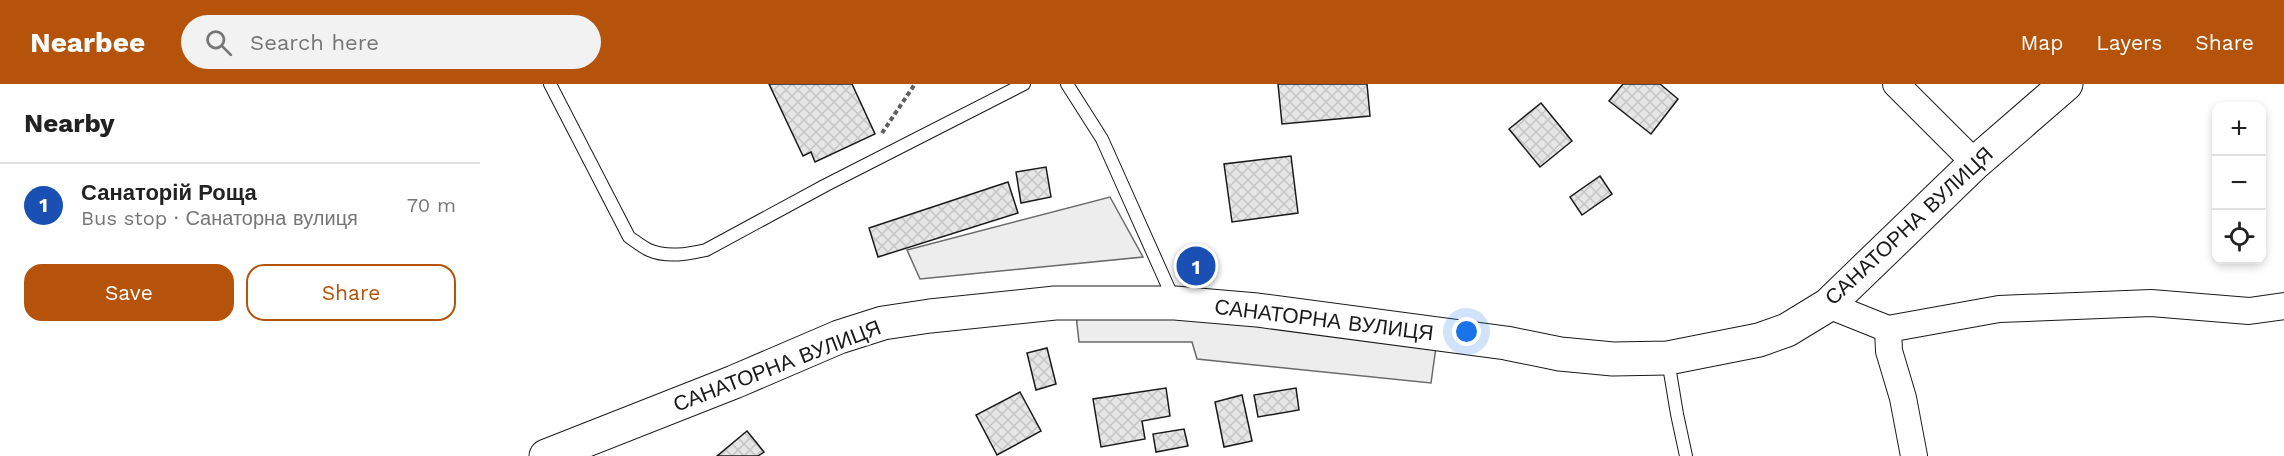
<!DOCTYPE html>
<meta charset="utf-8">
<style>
body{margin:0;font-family:"Work Sans",sans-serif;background:#f2f2f2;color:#222}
.controls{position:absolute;right:18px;top:18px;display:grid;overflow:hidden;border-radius:12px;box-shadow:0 3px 9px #0003}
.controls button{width:54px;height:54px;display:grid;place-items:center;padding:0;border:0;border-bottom:2px solid #e0e0e0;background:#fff;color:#222;font:30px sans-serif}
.you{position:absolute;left:987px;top:248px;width:21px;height:21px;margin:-15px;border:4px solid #fff;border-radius:50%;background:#1a73e8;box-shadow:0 0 0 9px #1a73e833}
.badge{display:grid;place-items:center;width:39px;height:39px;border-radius:50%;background:#b45309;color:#fff;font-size:20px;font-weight:700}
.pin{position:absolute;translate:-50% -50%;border:3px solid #fff;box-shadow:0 2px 6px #0006}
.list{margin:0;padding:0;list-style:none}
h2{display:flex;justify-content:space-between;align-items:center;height:78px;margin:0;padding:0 24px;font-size:26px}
h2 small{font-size:20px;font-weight:400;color:#767676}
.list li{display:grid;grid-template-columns:39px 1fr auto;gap:18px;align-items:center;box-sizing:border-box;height:84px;padding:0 24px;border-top:2px solid #e0e0e0}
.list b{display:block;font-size:22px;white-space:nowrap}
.list p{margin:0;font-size:20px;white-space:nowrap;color:#767676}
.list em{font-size:20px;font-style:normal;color:#767676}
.actions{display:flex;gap:12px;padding:18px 24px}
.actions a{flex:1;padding:14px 0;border:2px solid #b45309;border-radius:18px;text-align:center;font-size:21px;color:#b45309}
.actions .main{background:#b45309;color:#fff}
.icon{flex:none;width:33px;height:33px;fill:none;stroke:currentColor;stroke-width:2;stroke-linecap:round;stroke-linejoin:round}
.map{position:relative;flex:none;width:1804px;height:372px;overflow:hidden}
header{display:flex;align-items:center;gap:36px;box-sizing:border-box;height:84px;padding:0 30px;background:#b45309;color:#fff}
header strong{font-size:28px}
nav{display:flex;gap:33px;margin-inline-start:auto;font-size:21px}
.search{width:420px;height:54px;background:#f2f2f2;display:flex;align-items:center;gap:15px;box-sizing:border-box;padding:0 21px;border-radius:33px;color:#767676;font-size:22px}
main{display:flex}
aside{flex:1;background:#fff}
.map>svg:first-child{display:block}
</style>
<header>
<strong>Nearbee</strong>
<div class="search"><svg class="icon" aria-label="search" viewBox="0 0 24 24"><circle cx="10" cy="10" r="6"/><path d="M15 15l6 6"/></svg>Search here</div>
<nav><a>Map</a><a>Layers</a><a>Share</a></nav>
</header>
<main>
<aside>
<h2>Nearby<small></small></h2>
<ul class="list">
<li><span class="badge" style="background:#1a4fb4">1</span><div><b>Санаторій Роща</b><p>Bus stop · Санаторна вулиця</p></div><em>70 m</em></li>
</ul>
<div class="actions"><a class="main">Save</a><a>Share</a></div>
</aside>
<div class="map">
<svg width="1804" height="372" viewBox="0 0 1804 372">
<defs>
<pattern id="building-cross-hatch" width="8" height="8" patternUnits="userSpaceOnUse" patternTransform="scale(1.5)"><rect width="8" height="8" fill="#e6e6e6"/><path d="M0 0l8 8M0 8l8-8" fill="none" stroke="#c5c5c5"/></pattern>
</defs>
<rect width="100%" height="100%" fill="#fff"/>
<!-- parking -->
<path fill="#ededed" stroke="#6a6a6a" stroke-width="1.5" d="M 630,113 L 663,173 L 440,195 L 427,166 Z
M 596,231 L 695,233 L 956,263 L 951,299 L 717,275 L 712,258 L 599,258 Z"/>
<!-- building -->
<path fill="url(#building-cross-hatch)" stroke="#1a1a1a" stroke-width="1.5" d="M 289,0 L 372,0 L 395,50 L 335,78 L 331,68 L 323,72 Z
M 798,0 L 887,0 L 890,32 L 802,40 Z
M 1143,0 L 1180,0 L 1198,15 L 1171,50 L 1129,17 Z
M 1061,19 L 1092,57 L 1060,83 L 1029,45 Z
M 811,72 L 818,129 L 752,138 L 744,80 Z
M 566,83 L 571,113 L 541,119 L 536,88 Z
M 1120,92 L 1132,110 L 1102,131 L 1090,113 Z
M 528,98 L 538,129 L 398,173 L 389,144 Z
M 567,264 L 576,300 L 556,306 L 547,269 Z
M 686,304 L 690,332 L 662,337 L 665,355 L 621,363 L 613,315 Z
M 816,304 L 819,326 L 778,333 L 774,311 Z
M 540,308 L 561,347 L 517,371 L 496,331 Z
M 762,311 L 772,357 L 744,363 L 735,318 Z
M 704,345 L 708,362 L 676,368 L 673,350 Z
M 267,347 L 284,368 L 278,372 L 237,372 Z"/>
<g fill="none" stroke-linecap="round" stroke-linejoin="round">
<defs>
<path id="lane" d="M 70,0 L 149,153 C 155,157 162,163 169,166 C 187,174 208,170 226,166 L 346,101 L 544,0
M 587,0 L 622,55 L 694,216
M 1188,276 L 1197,330 L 1206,372"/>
<path id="street" d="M 1416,0 L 1495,79
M 1348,221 L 1408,245
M 1408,245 L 1519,225 L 1671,219 L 1769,227 L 1804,222
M 1408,245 L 1409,267 L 1423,314 L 1434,372"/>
<path id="secondary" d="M 66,372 L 254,298 L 359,253 L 403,239 L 450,232 L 575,219 L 695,219 L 777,226 L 1026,259 L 1080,270 L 1133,275 L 1188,274 L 1279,256 L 1307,246 L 1348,221 L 1495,79 L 1586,0"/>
</defs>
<!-- lane casing -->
<use href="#lane" stroke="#1a1a1a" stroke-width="14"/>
<!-- street casing -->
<use href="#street" stroke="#1a1a1a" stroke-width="28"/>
<!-- secondary casing -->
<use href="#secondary" stroke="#1a1a1a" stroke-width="35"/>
<!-- path -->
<path stroke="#5f5f5f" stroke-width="4" stroke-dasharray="4.5 3" stroke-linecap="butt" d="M 402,49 L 435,0"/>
<!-- lane -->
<use href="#lane" stroke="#fff" stroke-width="12"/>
<!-- street -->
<use href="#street" stroke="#fff" stroke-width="26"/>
<!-- secondary -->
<use href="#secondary" stroke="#fff" stroke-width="33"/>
</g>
<g text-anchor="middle" stroke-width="4.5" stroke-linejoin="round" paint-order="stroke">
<!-- street labels -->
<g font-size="21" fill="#1a1a1a" stroke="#fff">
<text transform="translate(1429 142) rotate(-43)" y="7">САНАТОРНА ВУЛИЦЯ</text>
<text transform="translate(844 236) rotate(7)" y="7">САНАТОРНА ВУЛИЦЯ</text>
<text transform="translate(297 282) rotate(-21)" y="7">САНАТОРНА ВУЛИЦЯ</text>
</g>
</g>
</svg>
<div class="controls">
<button>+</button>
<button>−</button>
<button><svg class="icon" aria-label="locate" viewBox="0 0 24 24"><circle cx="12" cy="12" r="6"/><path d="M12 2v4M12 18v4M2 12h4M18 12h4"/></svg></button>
</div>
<div class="you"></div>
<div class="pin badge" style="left:716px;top:182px;background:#1a4fb4">1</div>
</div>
</main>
